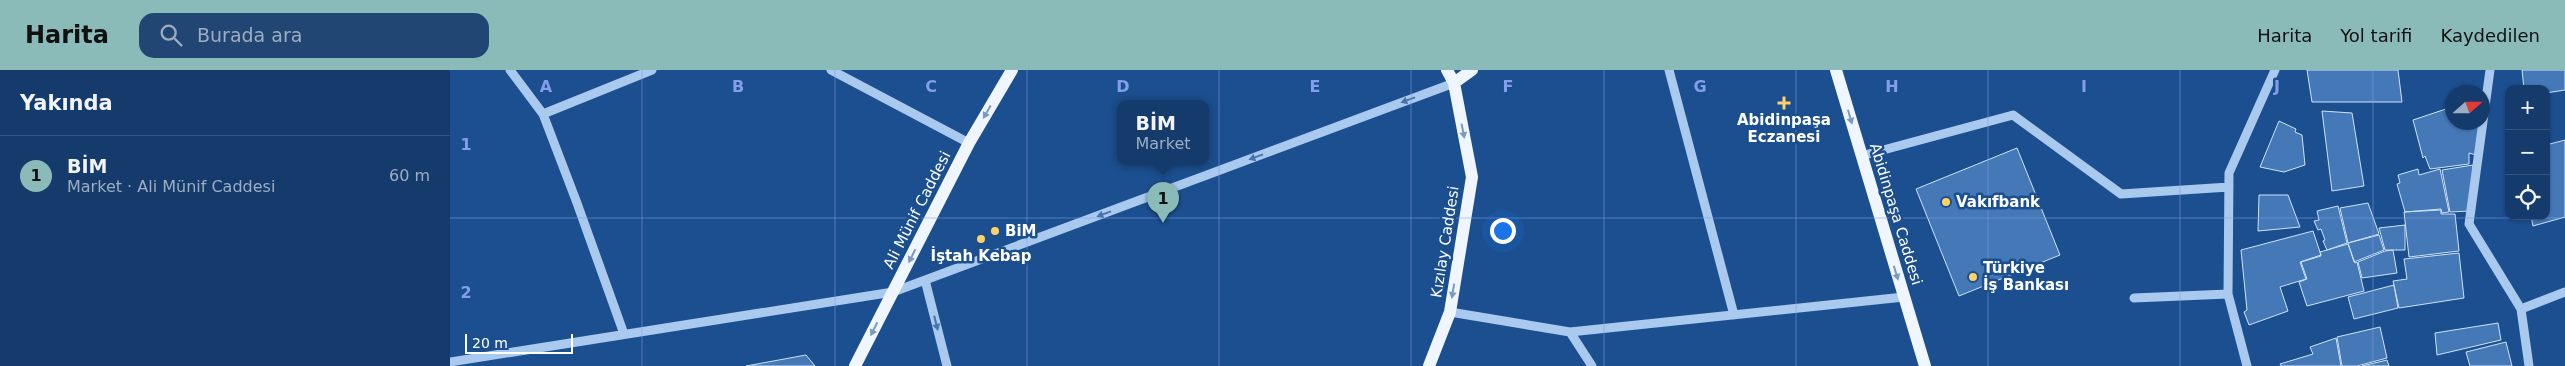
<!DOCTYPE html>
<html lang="tr">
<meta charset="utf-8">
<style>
body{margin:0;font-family:"DejaVu Sans",sans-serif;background:#214673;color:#f1f3f6}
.controls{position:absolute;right:15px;top:15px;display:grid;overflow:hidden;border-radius:10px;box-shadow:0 1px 4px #0004}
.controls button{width:45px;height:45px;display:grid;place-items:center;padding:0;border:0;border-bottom:1px solid #33557e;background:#143b6b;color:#f1f3f6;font:25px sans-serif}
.compass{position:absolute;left:1995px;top:15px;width:45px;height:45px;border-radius:50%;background:#143b6b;box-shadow:0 1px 4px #0004;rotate:69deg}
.scale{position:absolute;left:15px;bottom:12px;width:108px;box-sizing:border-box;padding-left:5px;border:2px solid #fff;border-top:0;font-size:14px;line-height:18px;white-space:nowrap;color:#fff;-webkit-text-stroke:4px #1b4f8f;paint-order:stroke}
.you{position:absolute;left:1052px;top:160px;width:18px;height:18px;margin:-12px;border:4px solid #fff;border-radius:50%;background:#1a73e8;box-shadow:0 0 0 8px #1a73e833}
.badge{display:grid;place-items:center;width:32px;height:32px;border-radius:50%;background:#8bbbb9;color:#111;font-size:16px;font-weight:700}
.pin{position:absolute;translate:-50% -41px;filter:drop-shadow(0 1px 2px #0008)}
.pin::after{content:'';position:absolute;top:26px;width:18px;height:15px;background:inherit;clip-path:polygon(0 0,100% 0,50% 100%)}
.popup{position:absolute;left:667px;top:30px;width:92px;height:65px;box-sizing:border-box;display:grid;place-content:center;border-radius:10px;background:#143b6b;filter:drop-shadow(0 1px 4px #0005);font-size:16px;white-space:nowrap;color:#9dadc1}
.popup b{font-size:19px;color:#f1f3f6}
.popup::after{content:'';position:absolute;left:50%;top:100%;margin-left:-10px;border:10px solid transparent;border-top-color:#143b6b}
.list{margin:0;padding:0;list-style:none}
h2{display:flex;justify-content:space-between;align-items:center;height:65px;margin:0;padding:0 20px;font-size:21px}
h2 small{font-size:16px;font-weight:400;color:#9dadc1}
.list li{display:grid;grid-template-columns:32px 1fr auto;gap:15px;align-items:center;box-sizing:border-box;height:80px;padding:0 20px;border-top:1px solid #33557e}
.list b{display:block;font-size:19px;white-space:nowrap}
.list p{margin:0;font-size:16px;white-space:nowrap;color:#9dadc1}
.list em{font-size:16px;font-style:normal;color:#9dadc1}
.icon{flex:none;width:28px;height:28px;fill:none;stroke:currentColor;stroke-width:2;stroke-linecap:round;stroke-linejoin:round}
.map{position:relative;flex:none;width:2115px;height:296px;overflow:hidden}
header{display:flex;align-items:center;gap:30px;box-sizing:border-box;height:70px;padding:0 25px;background:#8bbbb9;color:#111}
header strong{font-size:24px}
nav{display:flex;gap:28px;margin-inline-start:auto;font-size:18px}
.search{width:350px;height:45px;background:#214673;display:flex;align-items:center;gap:12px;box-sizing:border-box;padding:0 18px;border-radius:15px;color:#9dadc1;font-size:19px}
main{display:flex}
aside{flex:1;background:#143b6b}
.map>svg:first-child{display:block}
</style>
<header>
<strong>Harita</strong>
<div class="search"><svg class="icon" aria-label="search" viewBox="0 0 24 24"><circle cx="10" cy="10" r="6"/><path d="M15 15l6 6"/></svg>Burada ara</div>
<nav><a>Harita</a><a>Yol tarifi</a><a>Kaydedilen</a></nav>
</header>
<main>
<aside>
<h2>Yakında<small></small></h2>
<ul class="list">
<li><span class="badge">1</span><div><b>BİM</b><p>Market · Ali Münif Caddesi</p></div><em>60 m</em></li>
</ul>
</aside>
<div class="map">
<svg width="2115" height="296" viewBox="0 0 2115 296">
<rect width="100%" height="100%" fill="#1b4f8f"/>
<!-- building -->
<path fill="#4478b7" stroke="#cfe3fa" d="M 1857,0 L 1948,0 L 1952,32 L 1862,32 Z
M 2072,0 L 2115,0 L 2115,20 L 2096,23 L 2096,19 L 2074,19 Z
M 2002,37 L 2002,52 L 2029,57 L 2026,85 L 2019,83 L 2019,94 L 1980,99 L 1975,86 L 1973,88 L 1963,50 Z
M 1872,41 L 1902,43 L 1914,116 L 1882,121 Z
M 1829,51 L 1846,59 L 1845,62 L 1852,65 L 1855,95 L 1834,102 L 1810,97 Z
M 2115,70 L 2115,147 L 2083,156 L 2081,146 L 2096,146 L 2096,75 Z
M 1567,78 L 1610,185 L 1509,226 L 1466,119 Z
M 2023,95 L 2020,141 L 2000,142 L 1992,100 Z
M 1968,99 L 1969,105 L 1990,99 L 1999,142 L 1992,143 L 1991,139 L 1955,142 L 1947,114 L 1950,113 L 1948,105 Z
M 1809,125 L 1838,125 L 1850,157 L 1808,161 Z
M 1918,133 L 1929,164 L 1898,173 L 1890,138 Z
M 1888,136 L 1897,173 L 1877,180 L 1873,171 L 1875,170 L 1871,159 L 1868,160 L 1864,151 L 1869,150 L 1867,141 Z
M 1991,140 L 1991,144 L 2005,144 L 2009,181 L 1959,187 L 1954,142 Z
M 1955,155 L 1955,180 L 1935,180 L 1929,158 Z
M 1863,161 L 1871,185 L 1850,192 L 1856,209 L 1830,217 L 1838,241 L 1799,255 L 1794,242 L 1797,240 L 1791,180 Z
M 1929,165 L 1934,180 L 1904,192 L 1898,173 Z
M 1898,174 L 1905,193 L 1907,192 L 1914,221 L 1857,236 L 1849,212 L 1857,209 L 1851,192 L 1871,186 L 1870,182 Z
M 1943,180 L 1947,203 L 1912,208 L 1908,192 L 1935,181 Z
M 2009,183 L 2014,228 L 1949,238 L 1943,211 L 1957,209 L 1954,189 Z
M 1944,215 L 1948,238 L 1904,249 L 1898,227 Z
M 2048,253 L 2051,270 L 1987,285 L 1985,263 Z
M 1930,257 L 1937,288 L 1907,296 L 1892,296 L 1887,267 Z
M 1886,268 L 1891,296 L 1831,296 L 1830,294 L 1863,284 L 1860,277 Z
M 2056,272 L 2062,296 L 2020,296 L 2016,282 Z
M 356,285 L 365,296 L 296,296 Z
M 1937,290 L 1939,296 L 1912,296 Z"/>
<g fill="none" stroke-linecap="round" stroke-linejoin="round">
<!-- minor -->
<path stroke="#a9c9ee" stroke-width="9" d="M 60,0 L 93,44 L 127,133 L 174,264
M 381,0 L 519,73
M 1219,0 L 1284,245
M 2040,0 L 2019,154 L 2071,239
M 93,44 L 202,0
M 1411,86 L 1563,45 L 1671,124 L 1779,117
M 475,210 L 497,296
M 1684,228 L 1778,224
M 1000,242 L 1120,262 L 1454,227
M 1120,262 L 1142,296
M 0,292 L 443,222 L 1004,13
M 1797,296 L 1778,224 L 1779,103 L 1825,0
M 2079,296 L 2071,239 L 2115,222"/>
<!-- major -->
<path stroke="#f0f6ff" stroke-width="12" d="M 1386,0 L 1475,296
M 1004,13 L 1022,0
M 405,296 L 519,73 L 562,0
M 979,296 L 1000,242 L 1022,107 L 1004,13 L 997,0"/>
</g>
<!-- one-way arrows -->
<defs><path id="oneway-solid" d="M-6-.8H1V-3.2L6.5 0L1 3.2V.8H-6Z" transform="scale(1.25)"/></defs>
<g fill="#4674ac">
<use href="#oneway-solid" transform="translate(958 30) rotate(160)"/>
<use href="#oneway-solid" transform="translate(806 87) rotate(160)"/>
<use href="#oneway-solid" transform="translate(654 144) rotate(160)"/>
<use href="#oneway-solid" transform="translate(486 253) rotate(76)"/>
</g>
<g fill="#7b9ac1">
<use href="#oneway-solid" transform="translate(537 42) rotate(120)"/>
<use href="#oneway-solid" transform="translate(1400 47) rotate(74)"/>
<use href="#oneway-solid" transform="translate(1013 61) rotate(79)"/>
<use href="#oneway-solid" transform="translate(462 186) rotate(117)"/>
<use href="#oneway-solid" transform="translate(1446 203) rotate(73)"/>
<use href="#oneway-solid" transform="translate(1003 221) rotate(99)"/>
<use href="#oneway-solid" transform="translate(424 259) rotate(117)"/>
</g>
<!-- grid -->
<path fill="none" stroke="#839eea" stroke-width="1" stroke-opacity="0.55" d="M 192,0 L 192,296M 385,0 L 385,296M 577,0 L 577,296M 769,0 L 769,296M 961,0 L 961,296M 1154,0 L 1154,296M 1346,0 L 1346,296M 1538,0 L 1538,296M 1730,0 L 1730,296M 1923,0 L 1923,296M 0,148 L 2115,148"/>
<!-- markers -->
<g fill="#ffd166" stroke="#1b4f8f" stroke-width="2">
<path d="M1331.5 25.5h5v5h5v5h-5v5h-5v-5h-5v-5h5z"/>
<circle cx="1496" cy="132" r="5"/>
<circle cx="545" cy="161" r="5"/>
<circle cx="531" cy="169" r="5"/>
<circle cx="1523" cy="207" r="5"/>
</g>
<g text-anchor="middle" stroke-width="5" stroke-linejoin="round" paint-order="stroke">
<!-- poi labels -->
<g font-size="15" font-weight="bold" fill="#fff" stroke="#1b4f8f" text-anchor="start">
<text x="1334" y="55" text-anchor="middle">Abidinpaşa<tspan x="1334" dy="17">Eczanesi</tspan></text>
<text x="1506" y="137">Vakıfbank</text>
<text x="555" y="166">BiM</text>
<text x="531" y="191" text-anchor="middle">İştah Kebap</text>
<text x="1533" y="203">Türkiye<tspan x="1533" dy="17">İş Bankası</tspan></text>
</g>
<!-- street labels -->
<g font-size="15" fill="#fff" stroke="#1b4f8f">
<text transform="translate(467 140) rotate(-63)" y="5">Ali Münif Caddesi</text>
<text transform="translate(1446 144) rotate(73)" y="5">Abidinpaşa Caddesi</text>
<text transform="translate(995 172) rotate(-81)" y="5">Kızılay Caddesi</text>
</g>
</g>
<g font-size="16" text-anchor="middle" font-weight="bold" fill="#839eea" stroke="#1b4f8f" stroke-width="5" stroke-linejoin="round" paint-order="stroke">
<text x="96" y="22">A</text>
<text x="288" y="22">B</text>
<text x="481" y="22">C</text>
<text x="673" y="22">D</text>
<text x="865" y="22">E</text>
<text x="1058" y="22">F</text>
<text x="1250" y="22">G</text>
<text x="1442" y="22">H</text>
<text x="1634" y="22">I</text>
<text x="1827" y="22">J</text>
<text x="16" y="80">1</text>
<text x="16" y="228">2</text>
</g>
</svg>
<div class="controls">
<button>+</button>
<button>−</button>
<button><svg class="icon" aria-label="locate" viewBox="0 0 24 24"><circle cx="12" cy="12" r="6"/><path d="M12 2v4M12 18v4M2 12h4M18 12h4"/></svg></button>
</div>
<svg class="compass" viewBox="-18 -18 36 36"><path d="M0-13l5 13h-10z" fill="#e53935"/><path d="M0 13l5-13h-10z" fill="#9dadc1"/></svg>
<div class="scale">20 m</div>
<div class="you"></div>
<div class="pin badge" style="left:713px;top:153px">1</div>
<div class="popup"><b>BİM</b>Market</div>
</div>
</main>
